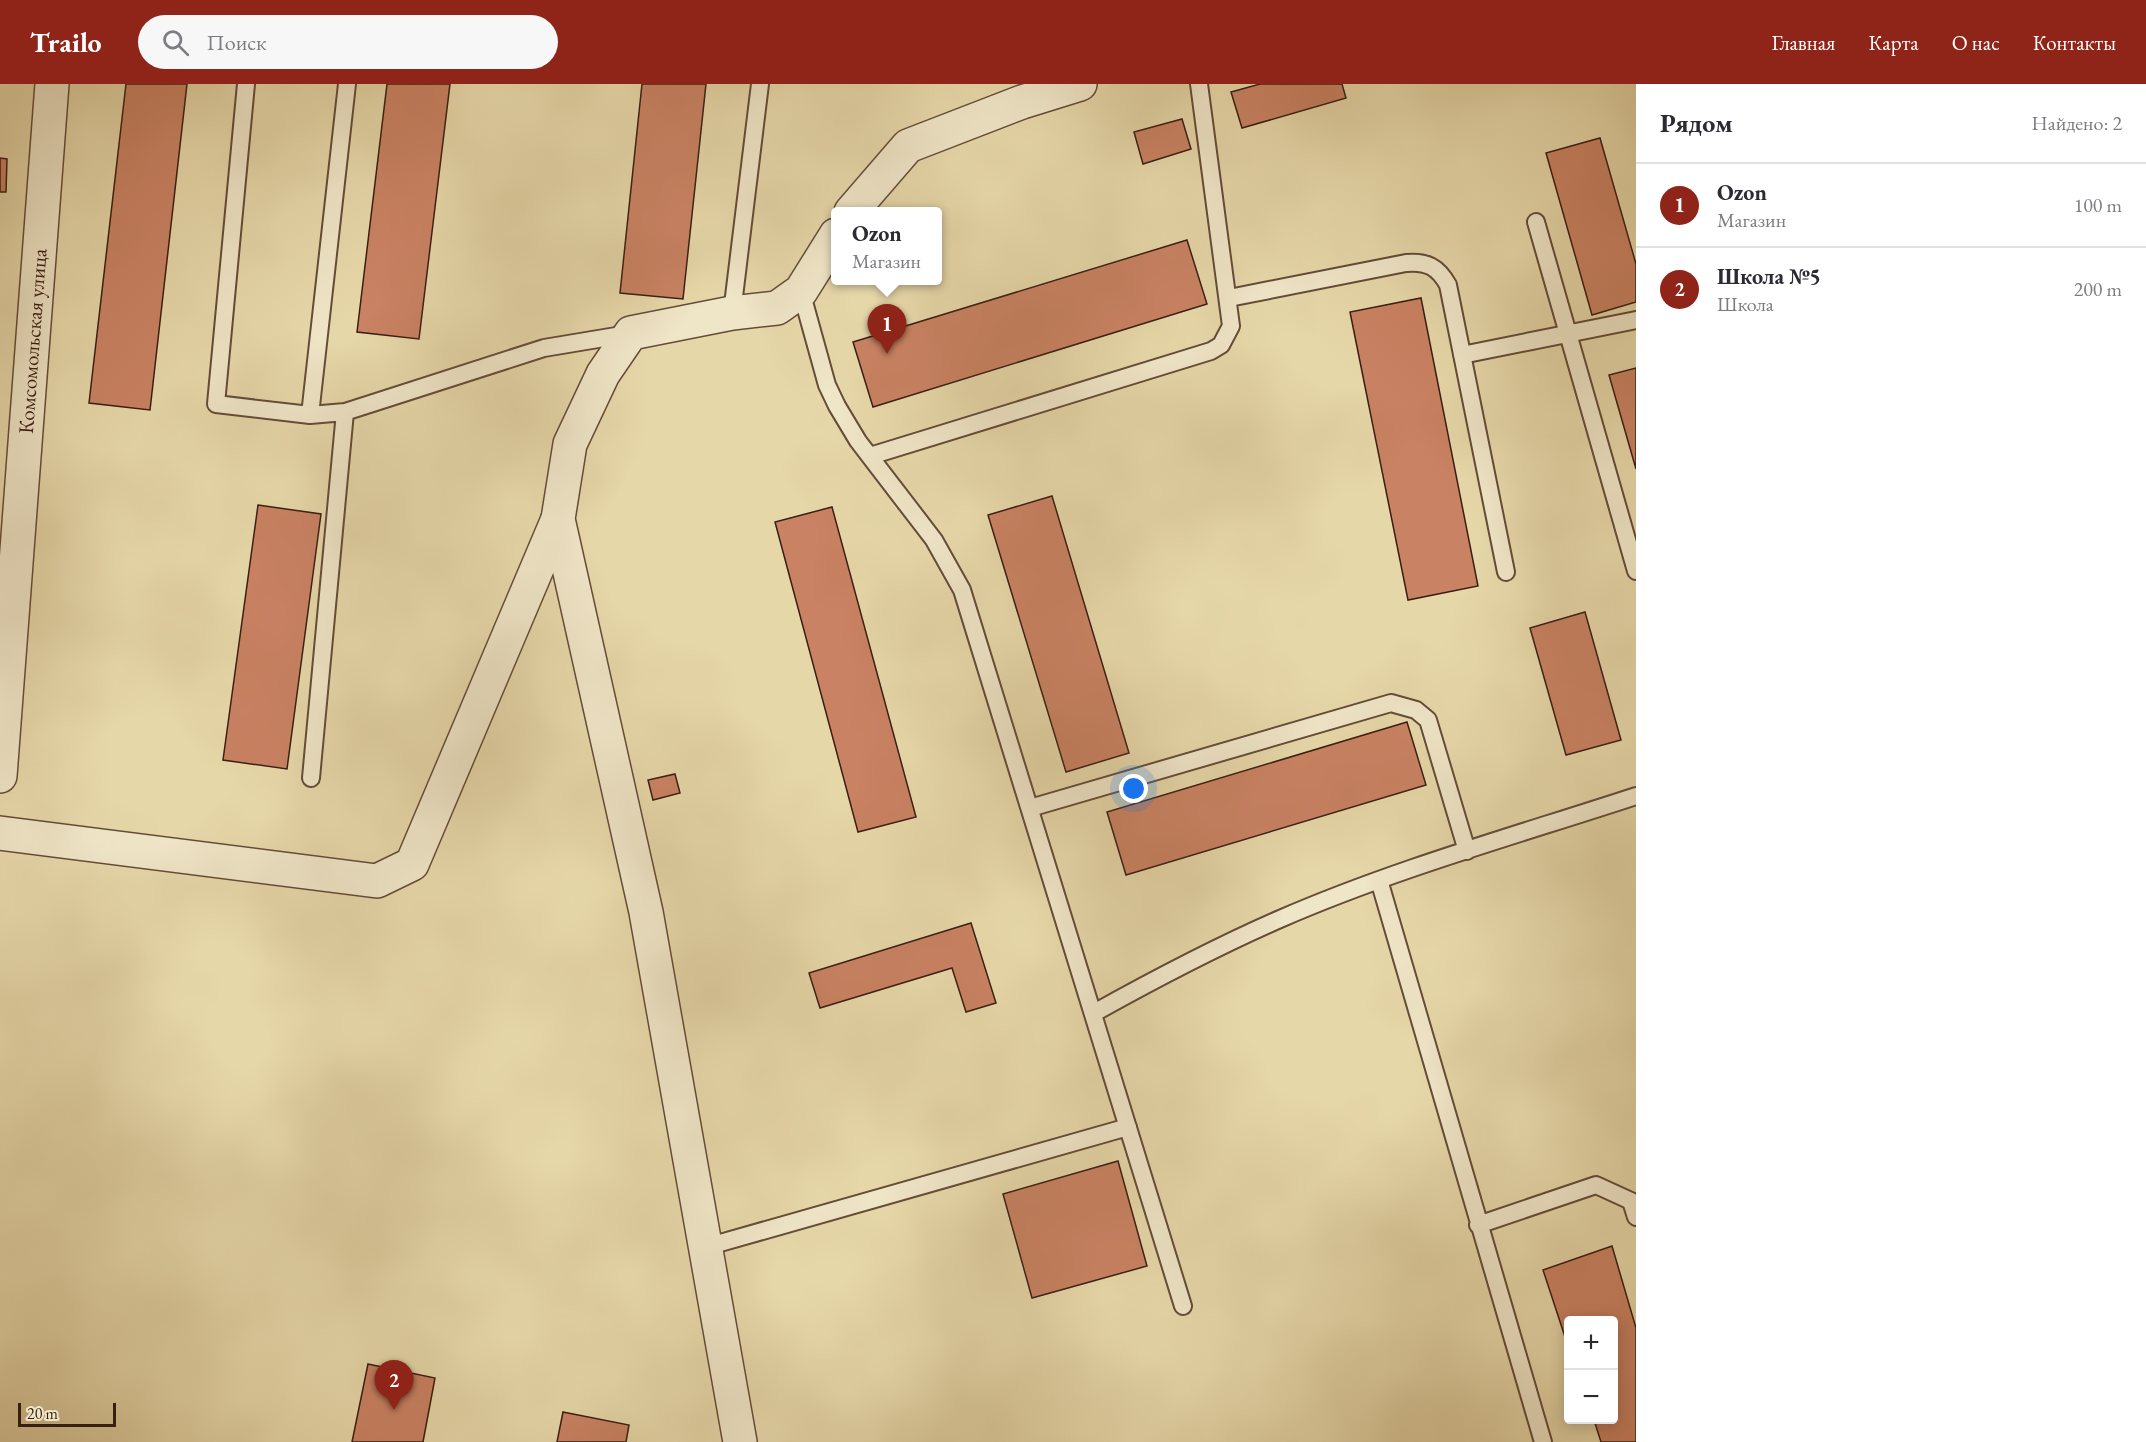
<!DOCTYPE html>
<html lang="ru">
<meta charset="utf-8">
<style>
body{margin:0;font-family:"EB Garamond",serif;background:#f7f7f7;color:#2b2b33}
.controls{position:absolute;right:18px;bottom:18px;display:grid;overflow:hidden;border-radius:6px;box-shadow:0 3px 15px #0003}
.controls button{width:54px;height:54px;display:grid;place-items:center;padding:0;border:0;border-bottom:2px solid #e1e1e2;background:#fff;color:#2b2b33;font:30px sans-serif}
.scale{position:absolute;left:18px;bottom:15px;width:98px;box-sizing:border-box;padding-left:6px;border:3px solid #391e12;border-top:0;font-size:16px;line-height:21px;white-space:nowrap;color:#391e12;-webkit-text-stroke:4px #efe5c7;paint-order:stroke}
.you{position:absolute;left:1134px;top:705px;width:21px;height:21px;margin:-15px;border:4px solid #fff;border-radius:50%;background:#1a73e8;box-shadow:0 0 0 9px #1a73e833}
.badge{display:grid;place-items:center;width:39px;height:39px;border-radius:50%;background:#8f2418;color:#fff;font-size:20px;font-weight:700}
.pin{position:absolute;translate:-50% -50px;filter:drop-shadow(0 2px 3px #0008)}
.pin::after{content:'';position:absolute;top:32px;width:21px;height:18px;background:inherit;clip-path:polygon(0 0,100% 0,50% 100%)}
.popup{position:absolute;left:831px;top:123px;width:111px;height:78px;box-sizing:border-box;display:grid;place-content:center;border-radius:6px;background:#fff;filter:drop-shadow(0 2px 4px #0005);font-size:20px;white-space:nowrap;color:#7c7c81}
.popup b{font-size:22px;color:#2b2b33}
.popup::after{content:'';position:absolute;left:50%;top:100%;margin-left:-12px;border:12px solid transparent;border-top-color:#fff}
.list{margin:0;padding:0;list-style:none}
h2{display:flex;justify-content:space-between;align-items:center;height:78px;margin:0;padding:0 24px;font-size:26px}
h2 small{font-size:20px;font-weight:400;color:#7c7c81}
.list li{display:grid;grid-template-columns:39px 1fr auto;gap:18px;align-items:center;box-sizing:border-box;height:84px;padding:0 24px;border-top:2px solid #e1e1e2}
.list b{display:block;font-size:22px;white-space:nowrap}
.list p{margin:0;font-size:20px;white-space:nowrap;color:#7c7c81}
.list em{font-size:20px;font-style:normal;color:#7c7c81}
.icon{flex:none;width:33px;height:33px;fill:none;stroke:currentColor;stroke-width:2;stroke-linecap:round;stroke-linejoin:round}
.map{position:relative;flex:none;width:1636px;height:1358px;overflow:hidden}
header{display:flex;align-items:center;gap:36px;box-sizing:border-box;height:84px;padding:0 30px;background:#8f2418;color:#fff}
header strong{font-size:28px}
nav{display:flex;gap:33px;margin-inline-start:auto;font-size:21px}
.search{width:420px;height:54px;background:#f7f7f7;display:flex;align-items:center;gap:15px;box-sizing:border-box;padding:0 21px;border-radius:33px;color:#7c7c81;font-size:22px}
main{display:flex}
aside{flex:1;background:#fff}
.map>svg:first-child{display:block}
</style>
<header>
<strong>Trailo</strong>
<div class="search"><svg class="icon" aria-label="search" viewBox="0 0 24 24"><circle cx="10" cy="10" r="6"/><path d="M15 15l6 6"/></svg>Поиск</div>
<nav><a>Главная</a><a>Карта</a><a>О нас</a><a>Контакты</a></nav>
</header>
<main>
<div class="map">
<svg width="1636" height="1358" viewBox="0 0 1636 1358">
<rect width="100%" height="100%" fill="#e6d7a9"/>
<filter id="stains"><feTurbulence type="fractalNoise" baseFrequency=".00333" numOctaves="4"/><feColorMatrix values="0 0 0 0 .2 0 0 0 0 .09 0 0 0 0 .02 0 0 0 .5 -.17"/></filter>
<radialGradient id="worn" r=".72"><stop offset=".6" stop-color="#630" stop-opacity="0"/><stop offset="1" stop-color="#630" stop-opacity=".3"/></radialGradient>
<!-- building -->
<path fill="#c98263" stroke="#391e12" stroke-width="1.5" d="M 126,0 L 187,0 L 150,326 L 89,319 Z
M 387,0 L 450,0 L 419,255 L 357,248 Z
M 642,0 L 706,0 L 683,215 L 620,209 Z
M 1260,0 L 1342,0 L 1346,14 L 1242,44 L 1231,8 Z
M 1182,35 L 1191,65 L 1143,80 L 1134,48 Z
M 1600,54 L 1636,180 L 1636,218 L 1592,231 L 1546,69 Z
M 0,74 L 7,75 L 6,108 L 0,108 Z
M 1187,156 L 1207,220 L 873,323 L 853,258 Z
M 1421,214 L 1478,502 L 1408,516 L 1350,228 Z
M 1636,284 L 1636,385 L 1609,291 Z
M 1052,412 L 1129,669 L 1066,688 L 988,431 Z
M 258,421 L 321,430 L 287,685 L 223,676 Z
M 832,423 L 916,733 L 858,748 L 775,438 Z
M 1585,528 L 1621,656 L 1566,671 L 1530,544 Z
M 1407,638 L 1426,701 L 1126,791 L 1107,728 Z
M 675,690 L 680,709 L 653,716 L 648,696 Z
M 971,839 L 996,919 L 966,928 L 952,884 L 820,924 L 809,889 Z
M 1118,1077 L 1147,1182 L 1032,1214 L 1003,1110 Z
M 1612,1162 L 1636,1244 L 1636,1358 L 1601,1358 L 1594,1336 L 1614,1336 L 1614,1236 L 1568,1236 L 1568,1262 L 1543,1186 Z
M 368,1280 L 435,1294 L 423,1358 L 352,1358 Z
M 563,1328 L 629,1341 L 626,1358 L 557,1358 Z"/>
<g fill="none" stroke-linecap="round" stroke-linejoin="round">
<defs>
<path id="service" d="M 246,0 L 216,320 L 310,331 L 345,328 L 544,264 L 628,250
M 1536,138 L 1636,487
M 801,207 L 827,301 L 837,322 L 858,357 L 934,456 L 962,506 L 1183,1222
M 1229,214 L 1406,179 C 1427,177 1438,183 1448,201 L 1506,488
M 732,229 L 760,0
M 1462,271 L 1636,236
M 310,331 L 347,0
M 870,372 L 1211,267 L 1221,261 L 1231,242 L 1199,0
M 311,694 L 345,328
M 1030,724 L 1391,619 L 1416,626 L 1428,636 L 1467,767
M 1379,796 L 1543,1358
M 1094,929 C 1155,895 1216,863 1280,835 C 1395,785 1517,751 1636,712
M 1478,1141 L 1596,1101 L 1631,1117 L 1636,1133
M 706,1163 L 1128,1043"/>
<g id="minor">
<path d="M 851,128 L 908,62 L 1022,18 L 1080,0"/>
<path id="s1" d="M 0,692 L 52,0"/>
<path d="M 0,749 L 377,797 L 412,780 L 558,435"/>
<path d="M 740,1358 L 646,828 L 558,435 L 570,360 L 603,290 L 631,249 L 732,229 L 777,224 L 801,207 L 836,151"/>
</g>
</defs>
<!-- service casing -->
<use href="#service" stroke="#644c38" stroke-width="20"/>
<!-- minor casing -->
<use href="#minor" stroke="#644c38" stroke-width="36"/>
<!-- service -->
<use href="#service" stroke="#efe5c7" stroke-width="16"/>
<!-- minor -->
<use href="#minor" stroke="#efe5c7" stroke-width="33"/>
</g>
<g text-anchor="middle" stroke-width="4.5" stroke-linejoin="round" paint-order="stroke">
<!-- street labels -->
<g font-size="21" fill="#391e12" stroke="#efe5c7">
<text dy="7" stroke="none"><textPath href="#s1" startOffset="436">Комсомольская улица</textPath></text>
</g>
</g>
<rect width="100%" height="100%" filter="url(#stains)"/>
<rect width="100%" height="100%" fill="url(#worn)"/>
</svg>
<div class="controls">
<button>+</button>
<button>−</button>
</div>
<div class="scale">20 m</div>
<div class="you"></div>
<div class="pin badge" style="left:887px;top:270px">1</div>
<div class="popup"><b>Ozon</b>Магазин</div>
<div class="pin badge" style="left:394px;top:1326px">2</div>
</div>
<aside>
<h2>Рядом<small>Найдено: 2</small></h2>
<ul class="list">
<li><span class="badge">1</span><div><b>Ozon</b><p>Магазин</p></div><em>100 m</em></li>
<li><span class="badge">2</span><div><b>Школа №5</b><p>Школа</p></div><em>200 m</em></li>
</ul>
</aside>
</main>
